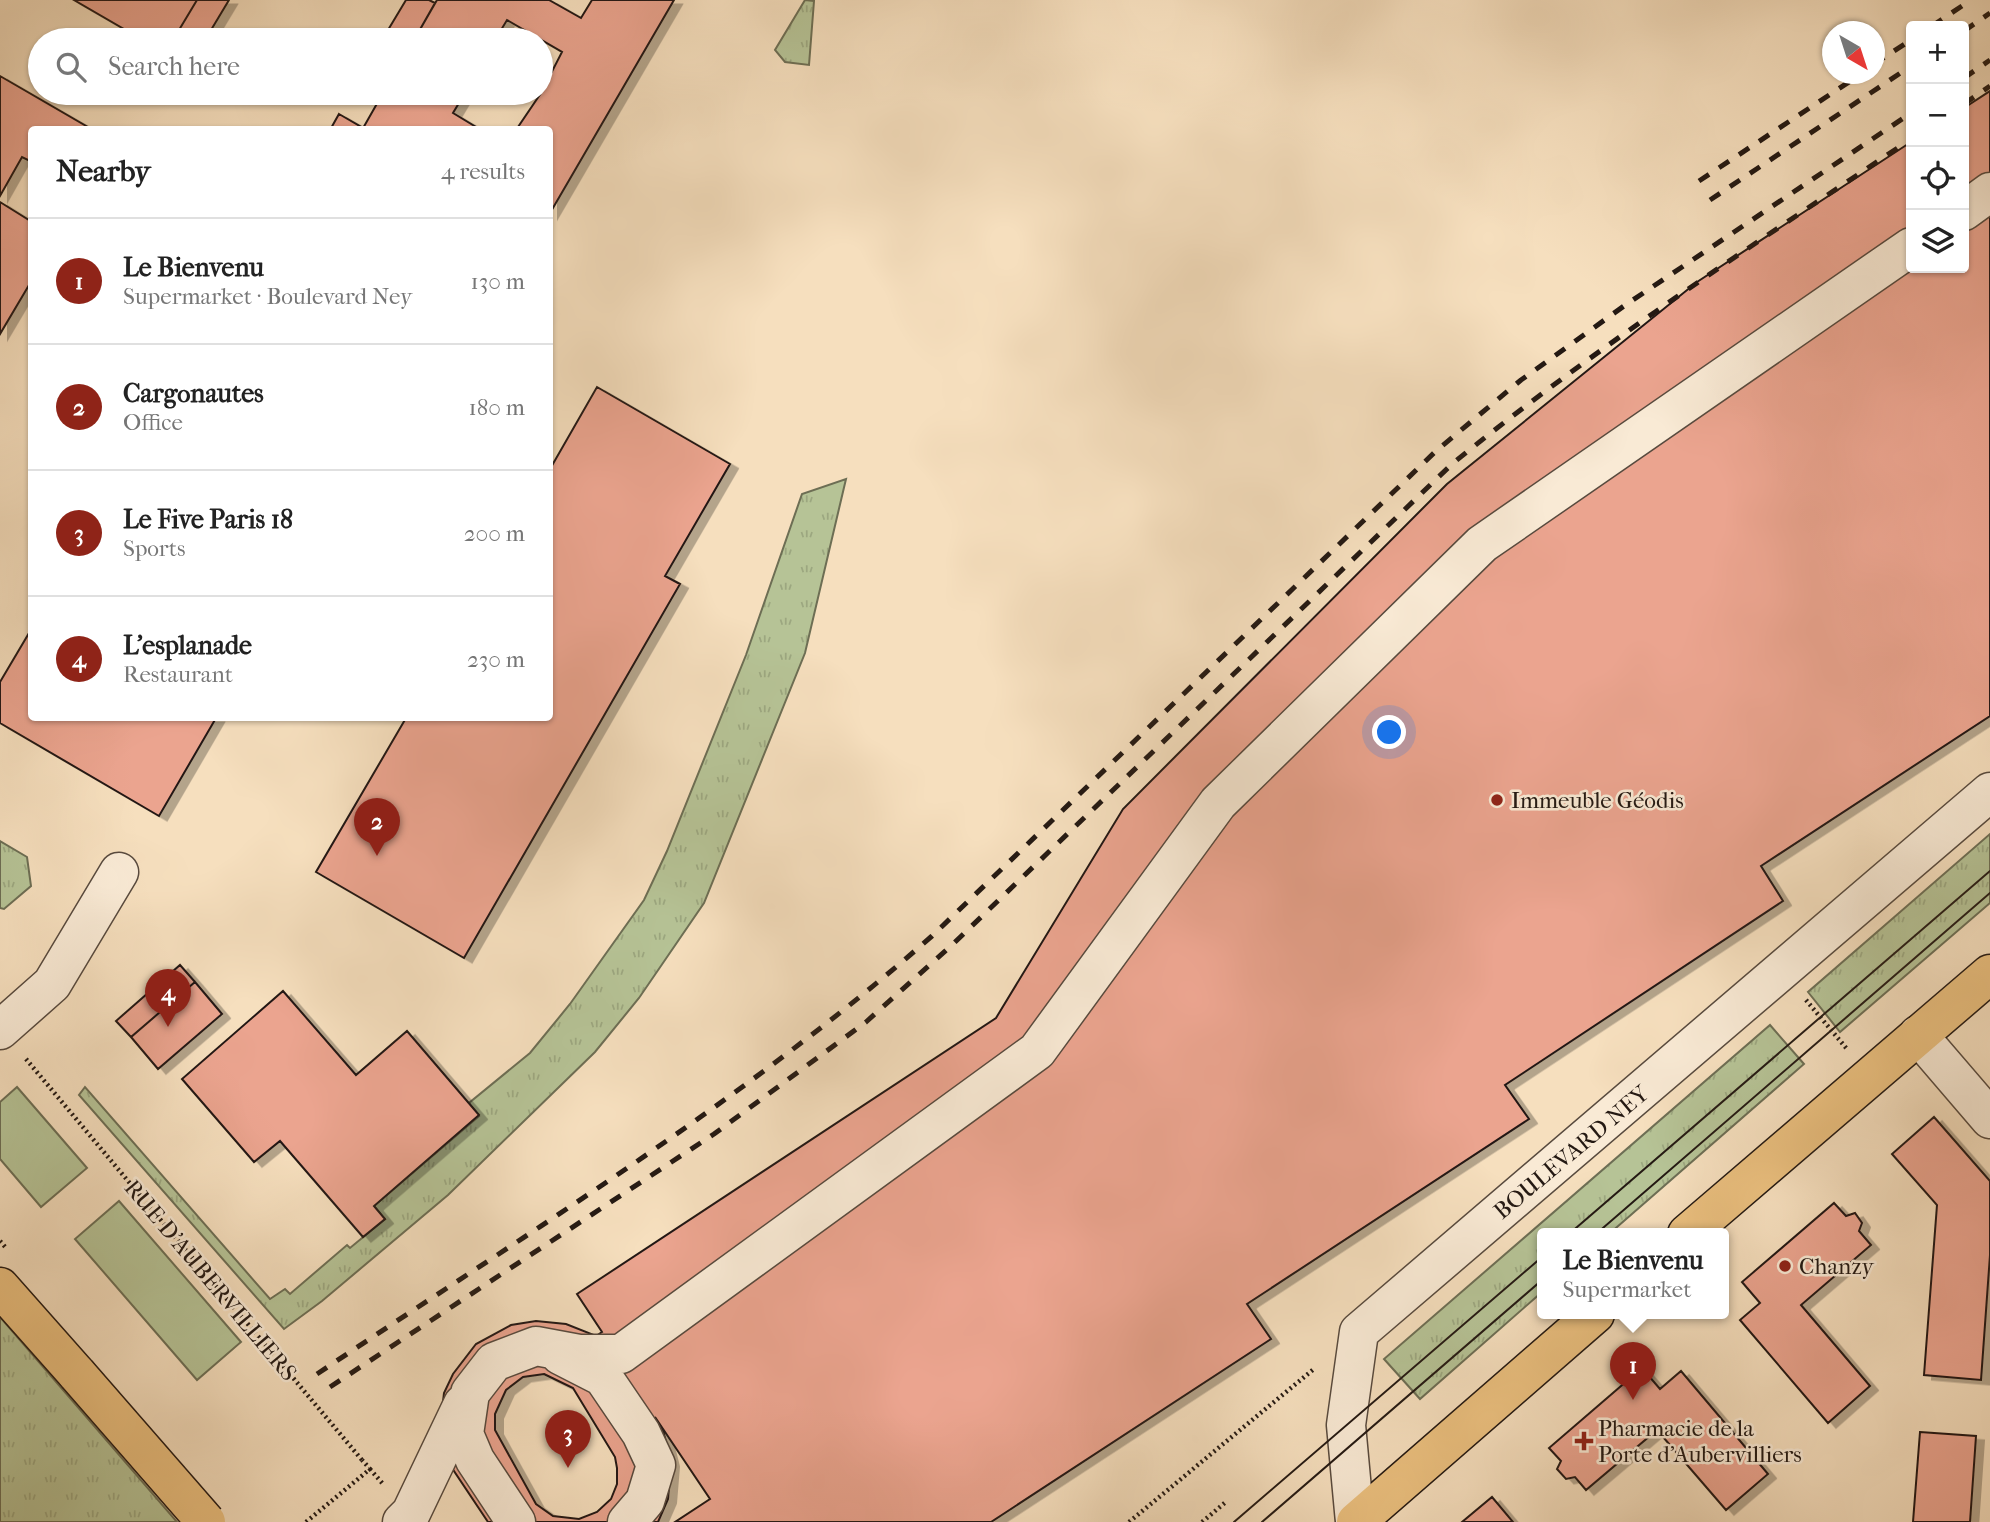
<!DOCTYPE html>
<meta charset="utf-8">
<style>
body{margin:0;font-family:"IM FELL French Canon",serif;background:#f6f6f6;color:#222}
.controls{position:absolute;right:21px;top:21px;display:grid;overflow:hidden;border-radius:7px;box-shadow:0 2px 5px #0004}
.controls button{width:63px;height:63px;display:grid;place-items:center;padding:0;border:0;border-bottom:2px solid #e0e0e0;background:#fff;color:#222;font:35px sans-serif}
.compass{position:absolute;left:1822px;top:21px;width:63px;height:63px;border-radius:50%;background:#fff;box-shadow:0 2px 5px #0004;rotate:141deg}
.you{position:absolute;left:1390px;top:733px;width:24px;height:24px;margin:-18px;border:5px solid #fff;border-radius:50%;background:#1a73e8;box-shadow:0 0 0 10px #1a73e833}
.badge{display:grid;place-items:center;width:46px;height:46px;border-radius:50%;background:#8f2418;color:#fff;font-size:23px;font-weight:700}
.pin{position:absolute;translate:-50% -58px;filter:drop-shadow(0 2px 4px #0008)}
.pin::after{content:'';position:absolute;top:37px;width:24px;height:21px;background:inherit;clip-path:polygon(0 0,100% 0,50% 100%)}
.popup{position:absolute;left:1537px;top:1228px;width:192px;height:91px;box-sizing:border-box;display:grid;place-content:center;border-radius:7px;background:#fff;filter:drop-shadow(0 2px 5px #0005);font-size:23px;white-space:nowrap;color:#767676}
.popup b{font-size:26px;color:#222}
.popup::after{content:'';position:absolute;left:50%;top:100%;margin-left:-14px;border:14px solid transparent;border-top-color:#fff}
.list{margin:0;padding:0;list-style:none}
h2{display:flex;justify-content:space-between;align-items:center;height:91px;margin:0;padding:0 28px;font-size:30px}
h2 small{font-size:23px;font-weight:400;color:#767676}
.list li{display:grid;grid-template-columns:46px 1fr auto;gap:21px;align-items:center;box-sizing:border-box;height:126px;padding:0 28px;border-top:2px solid #e0e0e0}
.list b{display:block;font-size:26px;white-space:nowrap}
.list p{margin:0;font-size:23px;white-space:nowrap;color:#767676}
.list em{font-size:23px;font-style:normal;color:#767676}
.icon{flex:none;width:38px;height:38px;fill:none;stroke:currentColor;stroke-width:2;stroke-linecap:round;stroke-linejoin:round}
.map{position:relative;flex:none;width:1990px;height:1522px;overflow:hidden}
.search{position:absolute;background:#fff;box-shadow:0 2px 5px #0004;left:28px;top:28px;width:525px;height:77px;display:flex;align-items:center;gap:18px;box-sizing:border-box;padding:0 24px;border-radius:38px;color:#767676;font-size:26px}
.panel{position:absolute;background:#fff;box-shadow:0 2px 5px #0004;left:28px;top:126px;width:525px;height:595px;border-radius:7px}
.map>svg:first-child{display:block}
</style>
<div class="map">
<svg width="1990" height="1522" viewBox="0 0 1990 1522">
<defs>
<pattern id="grass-tufts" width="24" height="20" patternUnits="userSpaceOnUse" patternTransform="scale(1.75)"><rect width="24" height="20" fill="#b6c396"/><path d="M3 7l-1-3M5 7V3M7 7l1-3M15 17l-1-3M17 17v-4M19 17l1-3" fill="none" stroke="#9ca780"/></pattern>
<filter id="shadow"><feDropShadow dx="8" dy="4.5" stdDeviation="0" flood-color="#0004"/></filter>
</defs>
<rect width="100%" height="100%" fill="#f6dfbe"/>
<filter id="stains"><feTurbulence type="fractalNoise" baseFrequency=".00286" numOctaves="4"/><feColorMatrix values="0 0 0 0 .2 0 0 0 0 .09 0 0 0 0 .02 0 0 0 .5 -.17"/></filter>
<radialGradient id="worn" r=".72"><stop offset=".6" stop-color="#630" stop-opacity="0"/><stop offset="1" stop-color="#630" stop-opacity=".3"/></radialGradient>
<!-- grass -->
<path fill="url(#grass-tufts)" stroke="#6d6e54" stroke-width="2" d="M 805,0 L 814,1 L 809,65 L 785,62 L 775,50 Z
M 846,479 L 805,653 L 704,903 L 639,998 L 595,1052 L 448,1195 L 322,1301 L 284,1329 L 79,1095 L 85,1087 L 270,1299 L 285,1289 L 290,1294 L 347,1245 L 350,1248 L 385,1219 L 374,1206 L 479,1116 L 469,1103 L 530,1053 L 570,1004 L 644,900 L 667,851 L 746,655 L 802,494 Z
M 1990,834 L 1990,903 L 1840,1032 L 1808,992 Z
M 0,841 L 27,857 L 31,886 L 4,909 L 0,908 Z
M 1770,1025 L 1804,1064 L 1609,1234 L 1542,1234 L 1542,1292 L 1420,1399 L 1384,1359 Z
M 0,1317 L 177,1522 L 0,1522 Z"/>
<!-- garden -->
<path fill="#b6c396" stroke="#6d6e54" stroke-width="2" d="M 17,1087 L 87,1168 L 41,1207 L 0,1159 L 0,1102 Z
M 119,1201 L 241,1342 L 197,1380 L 75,1239 Z"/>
<!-- building -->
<path fill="#eba48f" stroke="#241913" stroke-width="2" fill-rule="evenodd" filter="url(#shadow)" d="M 74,0 L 197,0 L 173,40 L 143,40 Z
M 197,0 L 229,0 L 205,40 L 173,40 Z
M 406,0 L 429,0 L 435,3 L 414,40 L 382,40 Z
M 437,0 L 549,0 L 581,18 L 592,0 L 674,0 L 550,213 L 550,130 L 516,130 L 541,93 L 562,52 L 507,20 L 495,40 L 414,40 Z
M 0,76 L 93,130 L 32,130 L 32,162 L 22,157 L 0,196 Z
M 1990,91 L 1990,716 L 1761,866 L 1783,901 L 1505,1085 L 1529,1119 L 1247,1304 L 1271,1339 L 991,1522 L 675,1522 L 710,1499 L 655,1417 L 664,1434 L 671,1462 L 668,1499 L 658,1522 L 488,1522 L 452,1468 L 441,1419 L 444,1393 L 453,1374 L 476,1344 L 511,1325 L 536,1321 L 566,1324 L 596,1336 L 602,1332 L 577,1294 L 996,1018 L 1123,809 L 1447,484 L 1697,282 L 1911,142 L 1911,268 L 1964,268 L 1964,108 ZM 544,1374 L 573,1388 L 615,1457 L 617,1468 L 617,1484 L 611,1499 L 597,1512 L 579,1519 L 553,1516 L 536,1504 L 495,1430 L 495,1414 L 506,1390 L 523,1377 Z
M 383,93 L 465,93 L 453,113 L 481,130 L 362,130 Z
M 339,114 L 363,128 L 362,130 L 330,130 Z
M 0,202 L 32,222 L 32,280 L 0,334 Z
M 597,387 L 730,464 L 665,576 L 680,584 L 464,958 L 316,872 L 406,718 L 550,718 L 550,469 Z
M 32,628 L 32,718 L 216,718 L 159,816 L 0,723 L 0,682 Z
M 180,965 L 195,982 L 131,1037 L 116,1021 Z
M 195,982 L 222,1014 L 158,1069 L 131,1037 Z
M 283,991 L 356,1075 L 407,1031 L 479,1115 L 374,1206 L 385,1219 L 363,1237 L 280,1141 L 254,1162 L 182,1079 Z
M 1934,1117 L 1990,1181 L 1990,1255 L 1981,1380 L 1924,1375 L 1937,1205 L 1892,1154 Z
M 1834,1203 L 1846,1216 L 1855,1213 L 1862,1223 L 1859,1231 L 1871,1245 L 1801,1305 L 1870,1386 L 1828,1423 L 1740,1320 L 1760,1303 L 1742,1282 Z
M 1642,1368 L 1660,1389 L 1681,1371 L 1768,1474 L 1726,1510 L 1657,1430 L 1586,1490 L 1575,1477 L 1566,1479 L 1557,1469 L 1561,1461 L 1549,1448 Z
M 1920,1432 L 1976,1436 L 1970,1522 L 1913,1522 Z
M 1492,1497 L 1513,1522 L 1462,1522 Z"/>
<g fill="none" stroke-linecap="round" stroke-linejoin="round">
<defs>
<path id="minor" d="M 1964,211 L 1990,192
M 0,1030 L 52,984 L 119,872
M 1918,1035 L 1990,1119
M 560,1355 L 603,1377 L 641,1433 L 656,1465 L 645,1501 L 627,1522
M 402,1522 L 411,1513 L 463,1404
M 516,1522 L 475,1460 L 464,1434 L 470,1393 L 494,1362 L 536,1346 L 579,1354 L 621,1354 L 1037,1051 L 1218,803 L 1482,544 L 1911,247
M 1355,1522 L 1346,1425 L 1359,1332 L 1990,792"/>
<path id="major" d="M 1687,1234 L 1990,974
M 0,1287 L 77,1374
M 1356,1522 L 1595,1314"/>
</defs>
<!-- minor casing -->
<use href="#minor" stroke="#584a3e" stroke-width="41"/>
<!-- major casing -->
<use href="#major" stroke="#241913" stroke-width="41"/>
<!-- path -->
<path stroke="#241913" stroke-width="4.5" stroke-dasharray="2 3.5" stroke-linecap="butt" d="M 1806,1000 L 1847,1049
M 26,1059 L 205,1273
M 0,1241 L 7,1249
M 370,1469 L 383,1484
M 306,1522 L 370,1469 L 362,1460
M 1129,1522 L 1315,1368
M 1202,1522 L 1227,1501"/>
<!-- minor -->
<use href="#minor" stroke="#f9ead5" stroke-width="38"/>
<!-- major -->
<use href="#major" stroke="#ebc07f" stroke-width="38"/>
<!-- tram -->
<path stroke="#241913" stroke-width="2" d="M 1569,1234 L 1990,871
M 1596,1234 L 1990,893
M 1234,1522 L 1542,1257
M 1262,1522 L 1542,1280"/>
<!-- rail -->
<path stroke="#241913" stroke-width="5" stroke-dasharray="12 12" stroke-linecap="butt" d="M 1932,26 L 1971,0
M 1964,31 L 1990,13
M 1874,64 L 1911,40
M 1964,78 L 1990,60
M 1964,104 L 1990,86
M 1699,181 L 1861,74
M 1710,200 L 1911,66
M 317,1374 C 526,1234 743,1102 932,936 L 1436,451 L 1521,380 L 1624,306 L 1911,113
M 330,1387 L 714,1134 L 866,1022 L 952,945 L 1452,464 C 1598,345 1755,244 1911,139"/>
<defs>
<path id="major-bridge" d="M 77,1374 L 206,1522"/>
</defs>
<!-- major-bridge casing -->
<use href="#major-bridge" stroke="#241913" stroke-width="41" stroke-linecap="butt"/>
<!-- path-bridge -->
<path stroke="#241913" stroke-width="4.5" stroke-dasharray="2 3.5" stroke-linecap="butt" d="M 205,1273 L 362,1460"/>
<!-- major-bridge -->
<use href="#major-bridge" stroke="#ebc07f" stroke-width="38"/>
</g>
<!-- markers -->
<g fill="#8f2418" stroke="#f9ead5" stroke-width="2.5">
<circle cx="1497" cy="800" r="7"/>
<circle cx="1785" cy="1266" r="7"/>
<path d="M1580.5 1430.5h7v7h7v7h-7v7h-7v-7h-7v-7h7z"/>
</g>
<g text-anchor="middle" stroke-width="5" stroke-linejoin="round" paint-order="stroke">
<!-- poi labels -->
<g font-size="23" fill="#241913" stroke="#f9ead5" text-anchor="start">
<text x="1511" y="808">Immeuble Géodis</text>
<text x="1799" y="1274">Chanzy</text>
<text x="1598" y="1436">Pharmacie de la<tspan x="1598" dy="26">Porte d'Aubervilliers</tspan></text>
</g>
<!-- street labels -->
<g font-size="23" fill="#241913" stroke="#f9ead5">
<text transform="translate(1571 1152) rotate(-40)" y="8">BOULEVARD NEY</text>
<text transform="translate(211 1280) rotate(50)" y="8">RUE D'AUBERVILLIERS</text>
</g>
</g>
<rect width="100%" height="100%" filter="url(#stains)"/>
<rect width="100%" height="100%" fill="url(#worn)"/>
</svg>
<div class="controls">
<button>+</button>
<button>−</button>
<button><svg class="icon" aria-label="locate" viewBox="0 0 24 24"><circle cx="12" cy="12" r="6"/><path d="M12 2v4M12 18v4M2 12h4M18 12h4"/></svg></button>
<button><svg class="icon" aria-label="layers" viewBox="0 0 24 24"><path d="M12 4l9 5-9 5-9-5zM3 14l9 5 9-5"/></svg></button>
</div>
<svg class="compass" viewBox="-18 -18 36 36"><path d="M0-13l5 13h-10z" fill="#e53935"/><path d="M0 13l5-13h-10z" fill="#767676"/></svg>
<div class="you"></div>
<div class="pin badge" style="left:1633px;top:1400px">1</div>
<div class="popup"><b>Le Bienvenu</b>Supermarket</div>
<div class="pin badge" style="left:377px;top:856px">2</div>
<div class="pin badge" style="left:568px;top:1468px">3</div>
<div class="pin badge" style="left:168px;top:1027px">4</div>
<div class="search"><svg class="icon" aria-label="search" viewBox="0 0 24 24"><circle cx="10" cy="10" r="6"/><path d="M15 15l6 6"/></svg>Search here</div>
<section class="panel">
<h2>Nearby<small>4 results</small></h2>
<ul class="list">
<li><span class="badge">1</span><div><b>Le Bienvenu</b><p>Supermarket · Boulevard Ney</p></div><em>130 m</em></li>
<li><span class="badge">2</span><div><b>Cargonautes</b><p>Office</p></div><em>180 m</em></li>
<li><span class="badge">3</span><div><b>Le Five Paris 18</b><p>Sports</p></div><em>200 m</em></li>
<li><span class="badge">4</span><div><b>L'esplanade</b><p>Restaurant</p></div><em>230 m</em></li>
</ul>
</section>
</div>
